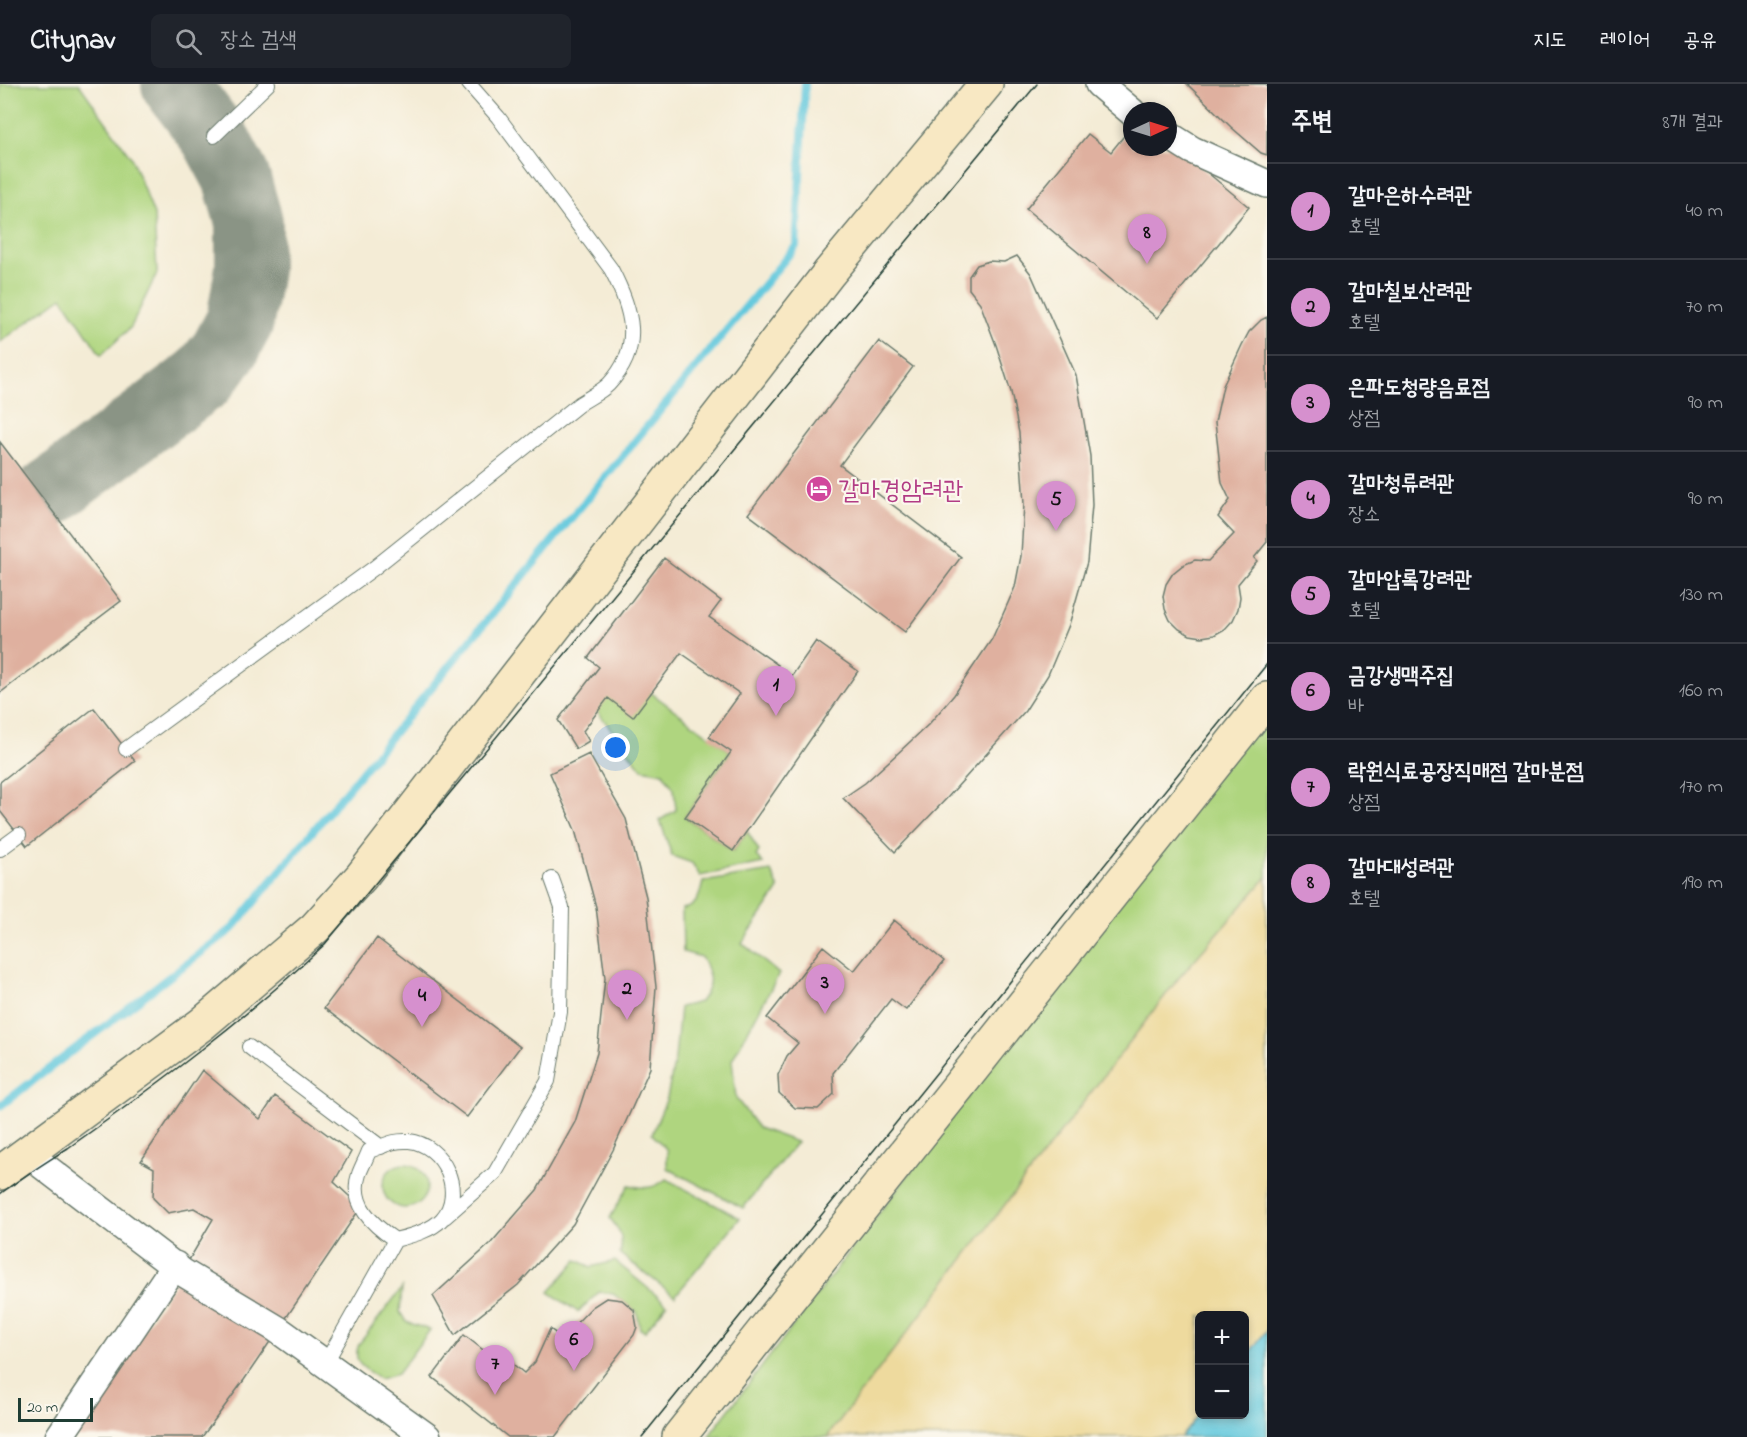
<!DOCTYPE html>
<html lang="ko">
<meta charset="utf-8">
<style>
body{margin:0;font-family:"Indie Flower","Poor Story",sans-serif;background:#20242c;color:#f1f3f6}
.controls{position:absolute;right:18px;bottom:18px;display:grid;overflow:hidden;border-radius:9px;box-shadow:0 3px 9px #0003}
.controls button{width:54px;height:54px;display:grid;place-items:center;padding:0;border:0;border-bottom:2px solid #363941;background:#171b24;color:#f1f3f6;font:30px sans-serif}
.compass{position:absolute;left:1123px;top:18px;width:54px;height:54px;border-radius:50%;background:#171b24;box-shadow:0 3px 9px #0003;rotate:86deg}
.scale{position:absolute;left:18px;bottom:15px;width:75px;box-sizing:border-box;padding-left:6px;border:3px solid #1f3d34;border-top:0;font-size:16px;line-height:21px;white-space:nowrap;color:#1f3d34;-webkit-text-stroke:4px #fbf7ec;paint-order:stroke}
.you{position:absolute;left:616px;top:664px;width:21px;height:21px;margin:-15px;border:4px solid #fff;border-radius:50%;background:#1a73e8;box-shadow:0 0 0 9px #1a73e833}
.badge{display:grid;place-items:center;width:39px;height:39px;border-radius:50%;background:#d690ce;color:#111;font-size:20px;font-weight:700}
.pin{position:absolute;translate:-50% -50px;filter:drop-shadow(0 2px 3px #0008)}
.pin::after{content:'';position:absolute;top:32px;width:21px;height:18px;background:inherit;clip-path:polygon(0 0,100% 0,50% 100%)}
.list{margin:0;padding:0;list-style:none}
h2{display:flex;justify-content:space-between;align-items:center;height:78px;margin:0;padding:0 24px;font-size:26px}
h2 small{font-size:20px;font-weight:400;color:#9ea1a6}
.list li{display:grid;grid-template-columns:39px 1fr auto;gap:18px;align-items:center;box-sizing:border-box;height:96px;padding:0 24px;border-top:2px solid #363941}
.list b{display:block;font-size:22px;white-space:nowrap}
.list p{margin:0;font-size:20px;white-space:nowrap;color:#9ea1a6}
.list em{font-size:20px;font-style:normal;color:#9ea1a6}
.icon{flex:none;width:33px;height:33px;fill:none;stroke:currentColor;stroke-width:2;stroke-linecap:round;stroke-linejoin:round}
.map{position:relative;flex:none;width:1267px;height:1353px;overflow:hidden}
header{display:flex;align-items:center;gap:36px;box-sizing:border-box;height:84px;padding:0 30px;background:#171b24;border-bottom:2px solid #363941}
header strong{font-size:28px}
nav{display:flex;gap:33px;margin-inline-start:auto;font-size:21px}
.search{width:420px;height:54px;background:#20242c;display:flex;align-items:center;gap:15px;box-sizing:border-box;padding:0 21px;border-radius:9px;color:#9ea1a6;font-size:22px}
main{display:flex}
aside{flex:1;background:#171b24}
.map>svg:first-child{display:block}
</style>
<header>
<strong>Citynav</strong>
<div class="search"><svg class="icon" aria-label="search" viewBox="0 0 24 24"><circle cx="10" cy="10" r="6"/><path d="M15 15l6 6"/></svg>장소 검색</div>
<nav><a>지도</a><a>레이어</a><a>공유</a></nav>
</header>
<main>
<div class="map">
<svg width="1267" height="1353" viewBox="0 0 1267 1353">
<rect width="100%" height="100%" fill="#fbf7ec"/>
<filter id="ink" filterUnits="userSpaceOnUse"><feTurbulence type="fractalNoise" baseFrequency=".0167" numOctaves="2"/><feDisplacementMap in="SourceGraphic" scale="12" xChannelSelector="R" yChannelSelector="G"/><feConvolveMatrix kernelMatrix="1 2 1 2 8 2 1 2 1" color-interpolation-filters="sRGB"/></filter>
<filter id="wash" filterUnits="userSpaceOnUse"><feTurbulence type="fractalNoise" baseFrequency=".008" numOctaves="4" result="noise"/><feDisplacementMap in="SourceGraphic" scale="24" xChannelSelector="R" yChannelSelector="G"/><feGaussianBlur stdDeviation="1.35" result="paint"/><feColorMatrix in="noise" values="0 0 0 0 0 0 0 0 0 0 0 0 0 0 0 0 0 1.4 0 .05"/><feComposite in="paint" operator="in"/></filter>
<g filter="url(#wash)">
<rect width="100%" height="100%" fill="#f4ecd6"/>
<!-- green -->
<path fill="#afd57f" stroke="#67895a" stroke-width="1.5" d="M 0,0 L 79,0 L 131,73 L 154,131 L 157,189 L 131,243 L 101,271 L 62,213 L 0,258 Z
M 608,577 L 731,668 L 685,733 L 733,767 L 747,747 L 759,767 L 756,772 L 763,779 L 700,792 L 692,779 L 672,772 L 660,736 L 676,726 L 674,705 L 663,689 L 642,685 L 589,617 Z
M 1267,621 L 1267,793 L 1178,895 L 827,1353 L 708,1353 Z
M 771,787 L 779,805 L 742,859 L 779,890 L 732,976 L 736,1014 L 758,1044 L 797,1058 L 743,1124 L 667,1084 L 667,1066 L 652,1050 L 667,1014 L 675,975 L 680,923 L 700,918 C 713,900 712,892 701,873 L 683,868 L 682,825 C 697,824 700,811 703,798 Z
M383 1102a22 22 0 1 1 44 0a22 22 0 1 1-44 0Z
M 666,1095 L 740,1134 L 675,1212 L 620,1170 C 624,1154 620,1147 610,1134 L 629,1101 C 644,1105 654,1105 666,1095 Z
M 577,1176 L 591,1183 L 615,1177 L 667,1220 L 645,1247 L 640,1245 L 637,1228 L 613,1210 L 599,1208 L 578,1228 L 549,1208 Z
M 402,1204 L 400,1228 L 406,1238 L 430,1246 L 397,1290 L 380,1295 C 365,1284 351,1281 359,1260 Z"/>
<!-- sand -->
<path fill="#eeda9e" stroke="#868c69" stroke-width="1.5" d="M 1267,793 L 1267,1246 L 1245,1274 L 1244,1232 L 1200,1232 L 1199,1330 L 1181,1353 L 827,1353 L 1178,895 Z"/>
<!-- water -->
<path fill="#60c8dd" stroke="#408288" stroke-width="1.5" d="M 1267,1246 L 1267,1353 L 1181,1353 L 1199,1330 L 1244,1330 L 1245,1274 Z"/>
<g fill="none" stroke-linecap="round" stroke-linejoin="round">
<!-- stream -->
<path stroke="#60c8dd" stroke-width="8" d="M 0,1022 L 232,845 L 796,162 L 805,0"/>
<!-- taxiway -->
<path stroke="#8a9485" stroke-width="68" d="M 43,414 L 203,294 L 224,267 L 240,237 L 249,185 L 249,138 L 236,93 L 214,52 L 175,0"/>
</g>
<g id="blocks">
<!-- building -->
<path fill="#dfb09f" d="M 1187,0 L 1267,0 L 1267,71 L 1261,69 L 1231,43 Z
M 1132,42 L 1132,63 L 1168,63 L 1168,56 L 1249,123 L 1157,234 L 1026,125 L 1088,50 L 1111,68 Z
M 1017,172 L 1031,190 L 1076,291 L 1090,372 L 1092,421 L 1087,478 L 1069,541 L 1048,591 L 1025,627 L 948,713 L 895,768 L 843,714 L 865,699 L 897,670 L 929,640 L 954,611 L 992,555 L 1015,503 L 1021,472 L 1024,420 L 1019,349 L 1011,308 L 996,261 L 980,219 L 969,205 L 969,192 L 977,181 L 989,177 L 1004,178 Z
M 1267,233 L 1267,458 L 1254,474 L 1257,477 L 1238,500 L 1240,513 L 1238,525 L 1233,536 L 1225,545 L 1214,551 L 1202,553 L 1190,551 L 1179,545 L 1170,536 L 1165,525 L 1163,512 L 1166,500 L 1173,489 L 1183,481 L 1195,476 L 1208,477 L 1234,450 L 1218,433 L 1230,416 L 1222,399 L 1215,338 L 1223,302 L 1242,261 L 1249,248 L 1261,236 Z
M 879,257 L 913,283 L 840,381 L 961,473 L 905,548 L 748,430 Z
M 0,358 L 121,517 L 0,609 Z
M 664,474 L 721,517 L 709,533 L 778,581 L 768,596 L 782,606 L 816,557 L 858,587 L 733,767 L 685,733 L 731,668 L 709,653 L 740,610 L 681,569 L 633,633 L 608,614 L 583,647 L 589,657 L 576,665 L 558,636 L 599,583 L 588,574 Z
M 94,624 L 135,677 L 27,762 L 0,727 L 0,698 Z
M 589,670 L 626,735 L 646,813 L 656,903 L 650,984 L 613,1066 L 573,1140 L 518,1201 L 455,1251 L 433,1212 L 491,1159 L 537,1106 L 575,1038 L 597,969 L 605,894 L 596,823 L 575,746 L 550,689 Z
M 894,836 L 944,877 L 906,926 L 891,915 L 833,989 L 834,1010 L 818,1025 L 795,1024 L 779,1009 L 778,991 L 787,972 L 798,959 L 767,934 L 823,862 L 854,887 Z
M 377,854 L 520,963 L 467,1033 L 324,924 Z
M 202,986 L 260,1035 L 275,1012 L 351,1068 L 334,1098 L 361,1123 L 244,1296 L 202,1353 L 72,1353 L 182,1188 L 213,1135 L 194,1124 L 168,1129 L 153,1114 L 154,1084 L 141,1077 Z
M 606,1214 L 622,1216 L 634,1226 L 637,1243 L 634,1251 L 555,1353 L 508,1353 L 432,1293 L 464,1251 L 505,1283 L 509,1277 L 524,1289 L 535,1278 L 550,1245 L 562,1254 L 592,1223 Z"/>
</g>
</g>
<g filter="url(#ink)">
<use href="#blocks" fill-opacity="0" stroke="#6a7a6d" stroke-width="1.5"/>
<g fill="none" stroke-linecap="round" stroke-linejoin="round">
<defs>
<path id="lane" d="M 214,52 L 268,0
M 126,665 L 374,484 L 578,321 C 588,314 601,308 609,300 C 644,263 632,225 611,185 L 498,33 L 469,0
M 0,765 L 19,751
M 249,963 L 381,1063
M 445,1133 L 495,1089 L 548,997 L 560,928 L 562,823 L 552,795
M 325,1280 L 395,1156 C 410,1152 431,1147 442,1135 C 466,1108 443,1060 409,1057 C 391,1056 385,1062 369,1067 C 366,1075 362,1082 359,1090 C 349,1120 373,1141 395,1156"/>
<path id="street" d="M 1099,0 L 1132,28
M 1168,51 L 1192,66 L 1267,100
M 42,1081 L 182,1188 L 277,1245 L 427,1353
M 59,1353 L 175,1181"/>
<path id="secondary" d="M 0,1089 L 202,940 L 315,844 L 361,793 L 829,189 L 986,0
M 679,1353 L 1267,615"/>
</defs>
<!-- lane casing -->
<use href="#lane" stroke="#6a7a6d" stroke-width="16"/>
<!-- street casing -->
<use href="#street" stroke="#6a7a6d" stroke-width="30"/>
<!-- secondary casing -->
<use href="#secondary" stroke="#6a7a6d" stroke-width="36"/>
<!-- lane -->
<use href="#lane" stroke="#fff" stroke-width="14"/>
<!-- street -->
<use href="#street" stroke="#fff" stroke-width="27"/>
<!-- secondary -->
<use href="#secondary" stroke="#f8e8c3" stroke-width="33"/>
<!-- tram -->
<path stroke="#1f3d34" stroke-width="1.5" d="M 0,1110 C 22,1093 45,1079 68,1064 C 157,1001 246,935 325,860 L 1037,0
M 642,1353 L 1267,580"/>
</g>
</g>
<!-- icons -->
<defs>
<symbol id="hotel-disc" viewBox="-11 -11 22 22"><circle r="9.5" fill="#d1479c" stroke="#fbf7ec"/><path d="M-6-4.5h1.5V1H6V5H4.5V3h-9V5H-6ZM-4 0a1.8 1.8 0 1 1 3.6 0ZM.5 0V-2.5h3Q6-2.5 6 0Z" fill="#fff"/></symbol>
</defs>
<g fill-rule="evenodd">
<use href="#hotel-disc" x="804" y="390" width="30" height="30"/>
</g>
<g text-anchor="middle" stroke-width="4.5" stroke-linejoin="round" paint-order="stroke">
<!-- hotel labels -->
<g font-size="26" fill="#b23c85" stroke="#fbf7ec" text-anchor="start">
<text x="838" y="414">갈마경암려관</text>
</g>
</g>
</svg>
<div class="controls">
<button>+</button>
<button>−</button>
</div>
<svg class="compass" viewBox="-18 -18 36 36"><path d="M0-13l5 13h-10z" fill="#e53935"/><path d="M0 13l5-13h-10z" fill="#9ea1a6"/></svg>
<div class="scale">20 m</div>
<div class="you"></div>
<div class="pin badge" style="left:776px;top:632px">1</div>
<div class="pin badge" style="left:627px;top:936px">2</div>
<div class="pin badge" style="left:825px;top:930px">3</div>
<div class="pin badge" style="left:422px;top:943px">4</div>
<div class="pin badge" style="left:1056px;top:447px">5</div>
<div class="pin badge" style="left:574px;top:1287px">6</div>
<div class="pin badge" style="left:495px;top:1311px">7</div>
<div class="pin badge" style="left:1147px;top:180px">8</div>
</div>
<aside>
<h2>주변<small>8개 결과</small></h2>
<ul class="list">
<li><span class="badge">1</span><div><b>갈마은하수려관</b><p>호텔</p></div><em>40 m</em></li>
<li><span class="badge">2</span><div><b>갈마칠보산려관</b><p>호텔</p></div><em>70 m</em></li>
<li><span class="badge">3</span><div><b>은파도청량음료점</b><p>상점</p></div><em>90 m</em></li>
<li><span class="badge">4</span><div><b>갈마청류려관</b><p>장소</p></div><em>90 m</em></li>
<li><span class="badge">5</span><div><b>갈마압록강려관</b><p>호텔</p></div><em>130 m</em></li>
<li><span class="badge">6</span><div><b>금강생맥주집</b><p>바</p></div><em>160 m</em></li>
<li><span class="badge">7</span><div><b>락원식료공장직매점 갈마분점</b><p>상점</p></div><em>170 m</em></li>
<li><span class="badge">8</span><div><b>갈마대성려관</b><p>호텔</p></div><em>190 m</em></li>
</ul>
</aside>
</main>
